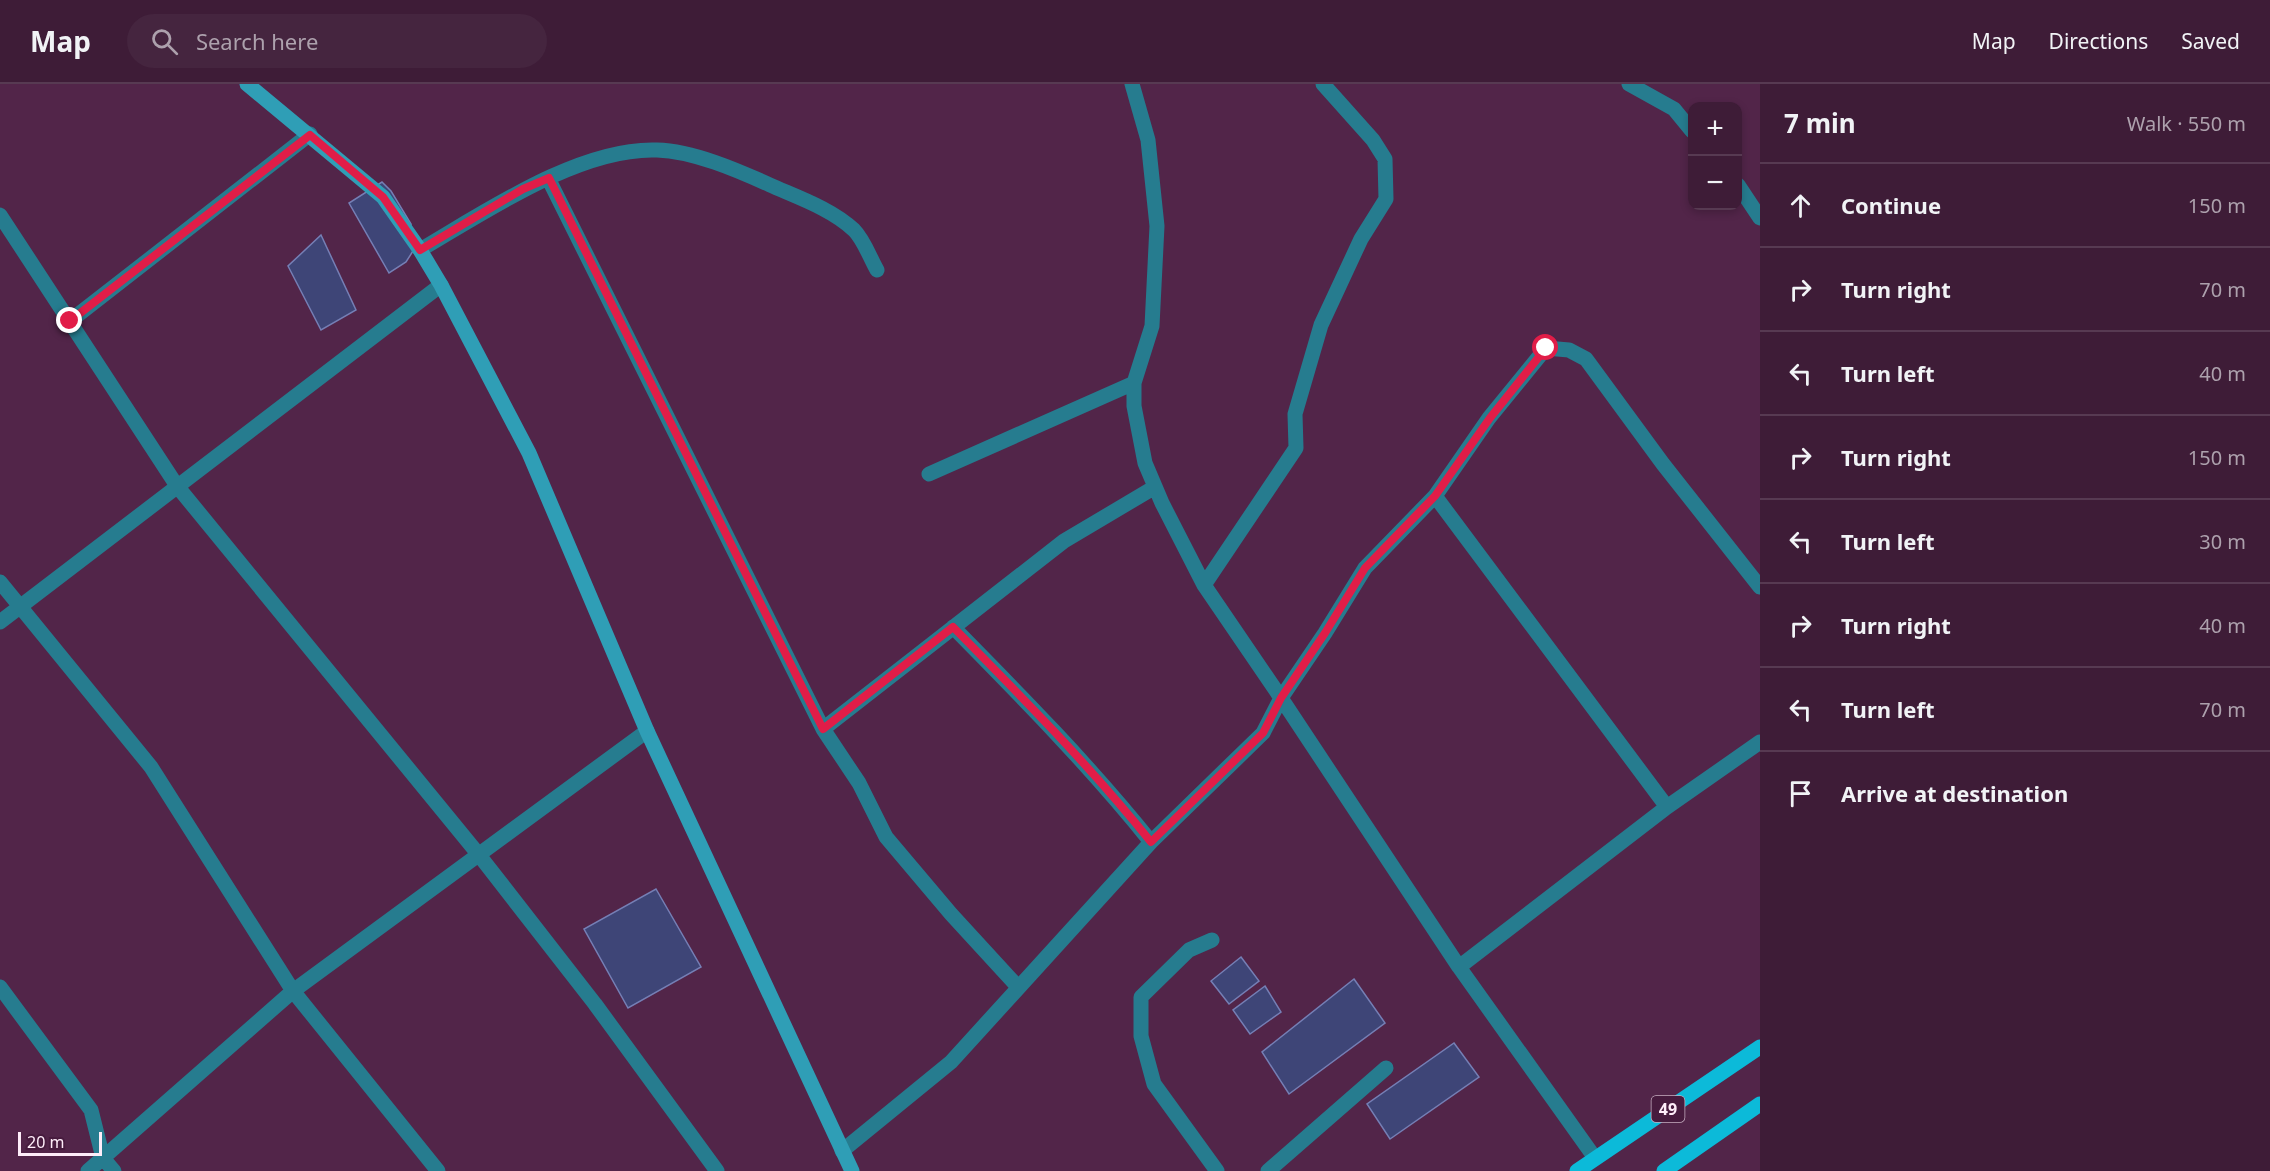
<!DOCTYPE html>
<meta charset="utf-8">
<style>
body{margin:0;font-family:"Noto Sans",sans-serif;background:#45253f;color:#f1f3f6}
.controls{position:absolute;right:18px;top:18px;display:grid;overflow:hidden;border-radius:12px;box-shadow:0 3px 9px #0003}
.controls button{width:54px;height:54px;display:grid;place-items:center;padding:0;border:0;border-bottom:2px solid #573a52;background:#3e1c37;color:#f1f3f6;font:30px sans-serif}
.scale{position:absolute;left:18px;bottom:15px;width:84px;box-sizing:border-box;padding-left:6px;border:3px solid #feedf9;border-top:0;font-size:16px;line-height:21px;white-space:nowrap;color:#feedf9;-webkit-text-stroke:4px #471b3e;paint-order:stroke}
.stop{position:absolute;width:18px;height:18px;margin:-14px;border:4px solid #e11d48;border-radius:50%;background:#fff}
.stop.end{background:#e11d48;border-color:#fff;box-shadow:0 2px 6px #0008}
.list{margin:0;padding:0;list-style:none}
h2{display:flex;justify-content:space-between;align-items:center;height:78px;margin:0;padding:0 24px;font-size:26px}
h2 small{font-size:20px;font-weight:400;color:#ada1ad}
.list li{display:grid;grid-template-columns:39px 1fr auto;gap:18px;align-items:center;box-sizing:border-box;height:84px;padding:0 24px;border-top:2px solid #573a52}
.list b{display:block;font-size:22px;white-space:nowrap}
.list em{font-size:20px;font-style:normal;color:#ada1ad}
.icon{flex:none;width:33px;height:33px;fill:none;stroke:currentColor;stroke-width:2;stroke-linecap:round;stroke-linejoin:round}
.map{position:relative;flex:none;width:1760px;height:1087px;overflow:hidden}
header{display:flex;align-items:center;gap:36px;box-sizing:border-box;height:84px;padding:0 30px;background:#3e1c37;border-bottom:2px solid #573a52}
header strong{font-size:28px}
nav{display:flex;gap:33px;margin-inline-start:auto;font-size:21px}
.search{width:420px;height:54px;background:#45253f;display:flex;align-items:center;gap:15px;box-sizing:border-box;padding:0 21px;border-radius:33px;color:#ada1ad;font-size:22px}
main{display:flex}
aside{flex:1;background:#3e1c37}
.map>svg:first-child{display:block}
</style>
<header>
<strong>Map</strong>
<div class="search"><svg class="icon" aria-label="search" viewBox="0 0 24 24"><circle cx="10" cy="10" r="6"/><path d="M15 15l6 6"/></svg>Search here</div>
<nav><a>Map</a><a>Directions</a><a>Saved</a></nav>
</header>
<main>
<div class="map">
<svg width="1760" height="1087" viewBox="0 0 1760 1087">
<rect width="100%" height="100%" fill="#522549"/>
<!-- building -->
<path fill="#3e4577" stroke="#757fb5" stroke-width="1.5" d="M 382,98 L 391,107 L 411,140 L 413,167 L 406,178 L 389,189 L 349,119 Z
M 321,151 L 356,226 L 321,246 L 288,182 Z
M 656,805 L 701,883 L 628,924 L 584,845 Z
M 1241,873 L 1259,897 L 1229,920 L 1211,897 Z
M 1354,895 L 1385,939 L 1289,1010 L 1262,968 Z
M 1265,902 L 1281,928 L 1250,950 L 1233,926 Z
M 1454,959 L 1479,993 L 1390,1055 L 1367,1020 Z"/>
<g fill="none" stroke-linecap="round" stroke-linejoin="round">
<!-- lane -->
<path stroke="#267c8f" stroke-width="15" d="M 1212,856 L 1189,866 L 1141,913 L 1141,952 L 1154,1000 L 1217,1087
M 1268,1087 L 1386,984"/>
<!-- street -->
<path stroke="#267c8f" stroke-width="15" d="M 1132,0 L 1148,56 L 1157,142 L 1152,242 L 1134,299 L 1134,322 L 1145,379 L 1162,419 L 1204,501 L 1281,614 L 1459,883 L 1595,1074
M 1629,0 L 1674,25 L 1692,47
M 548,94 L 823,645 L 859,699 L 886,753 L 951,830 L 1018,903
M 1738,101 L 1760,134
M 0,131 L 177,402 L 479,771 L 595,920 L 717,1087
M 420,166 C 485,128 580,63 657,66 C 693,67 737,86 770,101 C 797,113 832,125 854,146 C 864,156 870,174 877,186
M 70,237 L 310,50
M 929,390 L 1134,299
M 1435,412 L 1667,723
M 0,498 L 151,683 L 293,907 L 438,1087
M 1204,501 L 1296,364 L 1295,330 L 1321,241 L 1361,155 L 1386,115 L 1385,75 L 1373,56 L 1323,0
M 0,538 L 441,201
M 953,543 C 1022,613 1090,682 1151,758
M 823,645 L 1064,457 L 1155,403
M 1459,883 L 1667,723 L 1760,658
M 0,903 L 91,1026 L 103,1074 L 114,1087
M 842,1067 L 951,978 L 1151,758 L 1263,649 L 1281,614 L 1325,549 L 1365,484 L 1435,412 L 1489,334 L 1546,264 L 1569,266 L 1586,275 L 1663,380 L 1760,503
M 88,1087 L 293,907 L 647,647"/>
<!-- secondary -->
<path stroke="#2f9eb6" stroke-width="15" d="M 247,0 L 383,113 L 420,166 L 441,201 L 529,369 L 647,647 L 852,1087"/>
<!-- primary -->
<path stroke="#0cbad9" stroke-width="15" d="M 1577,1087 L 1760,963
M 1664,1087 L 1760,1020"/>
</g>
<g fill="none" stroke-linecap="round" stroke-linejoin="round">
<!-- route -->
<path stroke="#e11d48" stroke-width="8" d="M 70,237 L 310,51 L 383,113 L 420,166 L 523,105 L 549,94 L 823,645 L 953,543 C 1022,613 1090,682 1151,758 L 1263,649 L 1281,614 L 1325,549 L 1365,484 L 1435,412 L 1490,334 L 1546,264"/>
</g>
<g text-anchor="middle" stroke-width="4.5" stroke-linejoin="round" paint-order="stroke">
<!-- shield labels -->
<rect fill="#471b3e" stroke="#c7aec1" stroke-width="1.5" x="1651.5" y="1012" width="33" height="26" rx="4.5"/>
<g font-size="16" font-weight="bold" fill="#feedf9">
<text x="1668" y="1031">49</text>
</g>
</g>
</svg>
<div class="controls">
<button>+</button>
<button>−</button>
</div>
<div class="scale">20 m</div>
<div class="stop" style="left:1546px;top:264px"></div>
<div class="stop end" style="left:70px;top:237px"></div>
</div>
<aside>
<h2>7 min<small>Walk · 550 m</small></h2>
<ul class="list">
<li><svg class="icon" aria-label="ahead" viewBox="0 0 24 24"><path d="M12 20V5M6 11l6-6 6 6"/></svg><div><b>Continue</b></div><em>150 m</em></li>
<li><svg class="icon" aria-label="right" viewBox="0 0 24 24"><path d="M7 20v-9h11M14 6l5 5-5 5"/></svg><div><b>Turn right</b></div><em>70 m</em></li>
<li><svg class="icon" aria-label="left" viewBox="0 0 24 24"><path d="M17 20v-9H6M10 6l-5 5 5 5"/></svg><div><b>Turn left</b></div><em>40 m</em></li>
<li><svg class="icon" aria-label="right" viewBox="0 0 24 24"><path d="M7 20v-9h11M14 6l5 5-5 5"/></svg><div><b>Turn right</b></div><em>150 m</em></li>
<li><svg class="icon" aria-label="left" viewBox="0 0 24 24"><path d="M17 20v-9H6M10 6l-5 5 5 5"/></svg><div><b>Turn left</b></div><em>30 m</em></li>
<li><svg class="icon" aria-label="right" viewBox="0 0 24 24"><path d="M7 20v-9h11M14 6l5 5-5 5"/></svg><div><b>Turn right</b></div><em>40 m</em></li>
<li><svg class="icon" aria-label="left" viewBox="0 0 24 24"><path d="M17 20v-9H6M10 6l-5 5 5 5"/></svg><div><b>Turn left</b></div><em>70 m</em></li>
<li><svg class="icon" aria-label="arrive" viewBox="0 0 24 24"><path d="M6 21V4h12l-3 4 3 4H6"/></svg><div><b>Arrive at destination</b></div></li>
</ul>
</aside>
</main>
